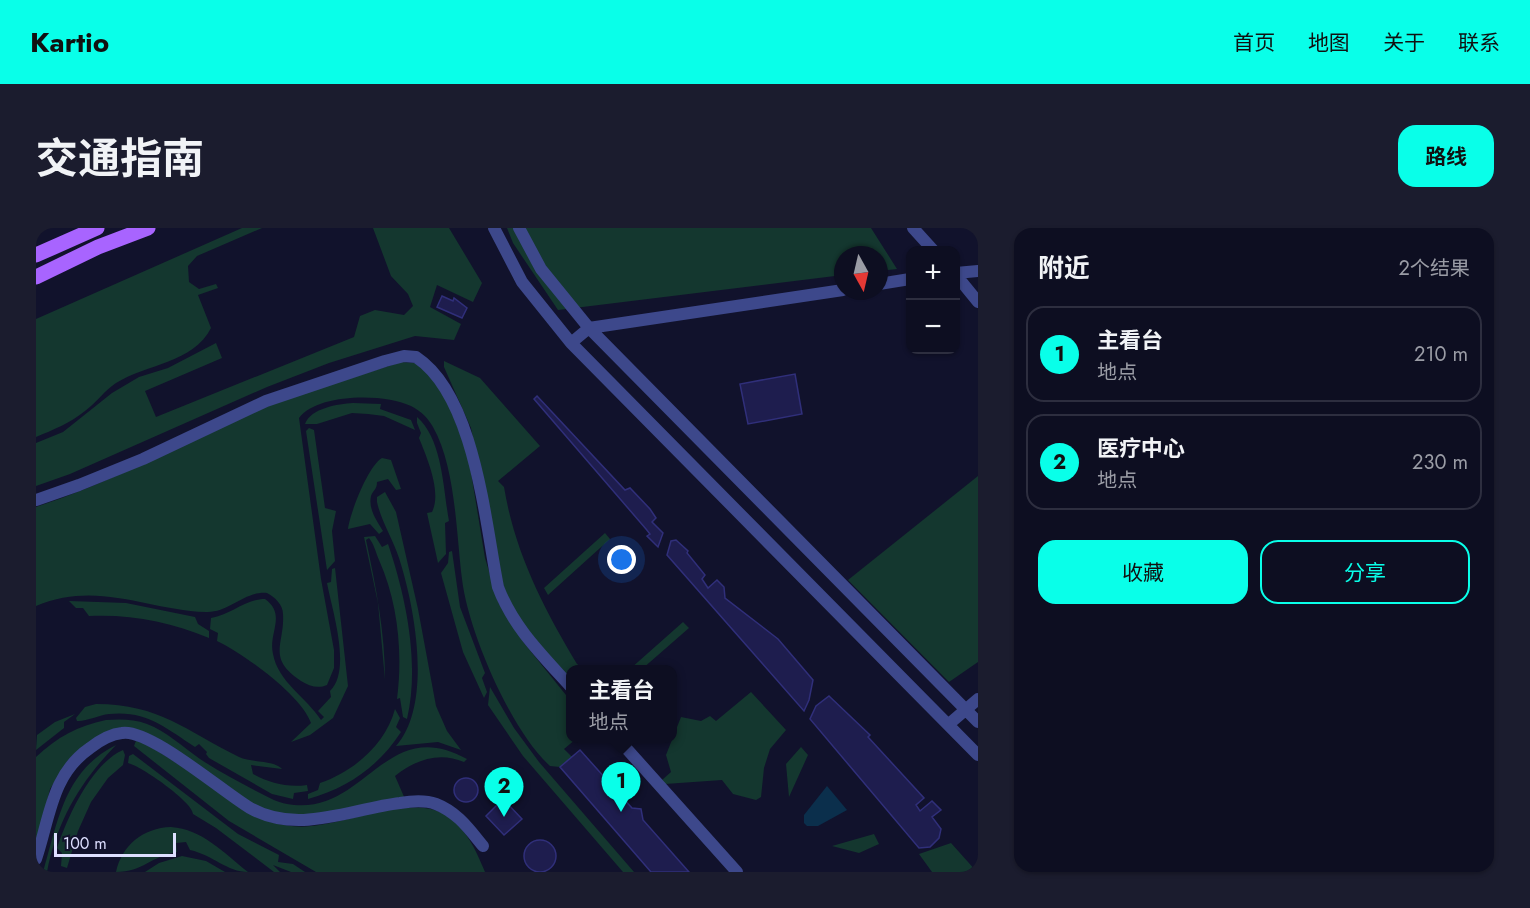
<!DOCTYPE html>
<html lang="zh">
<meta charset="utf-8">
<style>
body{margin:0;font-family:Jost,"Noto Sans SC",sans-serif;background:#1b1c2e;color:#f1f3f6}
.controls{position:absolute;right:18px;top:18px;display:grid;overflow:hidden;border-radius:12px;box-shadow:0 2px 4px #0004}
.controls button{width:54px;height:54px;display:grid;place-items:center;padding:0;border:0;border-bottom:2px solid #2d2e3f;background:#0d0e21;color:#f1f3f6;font:30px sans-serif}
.compass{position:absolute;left:798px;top:18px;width:54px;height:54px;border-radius:50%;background:#0d0e21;box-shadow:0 2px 4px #0004;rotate:172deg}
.scale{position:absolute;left:18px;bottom:15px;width:122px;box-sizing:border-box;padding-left:6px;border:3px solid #dddfff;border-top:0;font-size:16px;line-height:21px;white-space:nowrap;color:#dddfff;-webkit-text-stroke:4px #11122c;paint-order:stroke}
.you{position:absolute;left:586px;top:332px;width:21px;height:21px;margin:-15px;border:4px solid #fff;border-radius:50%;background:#1a73e8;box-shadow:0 0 0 9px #1a73e833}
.badge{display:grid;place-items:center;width:39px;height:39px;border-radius:50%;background:#09ffe9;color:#111;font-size:20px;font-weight:700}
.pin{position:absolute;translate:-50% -50px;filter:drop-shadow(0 2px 3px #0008)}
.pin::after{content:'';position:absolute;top:32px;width:21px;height:18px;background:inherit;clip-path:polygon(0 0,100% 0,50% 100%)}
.popup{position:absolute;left:530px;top:437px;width:111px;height:78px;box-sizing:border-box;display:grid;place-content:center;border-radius:12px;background:#0d0e21;filter:drop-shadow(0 2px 4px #0005);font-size:20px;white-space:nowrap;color:#9a9ca5}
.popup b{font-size:22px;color:#f1f3f6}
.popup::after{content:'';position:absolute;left:50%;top:100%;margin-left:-12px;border:12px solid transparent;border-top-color:#0d0e21}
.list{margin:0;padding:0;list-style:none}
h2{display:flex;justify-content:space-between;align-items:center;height:78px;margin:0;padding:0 24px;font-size:26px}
h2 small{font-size:20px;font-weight:400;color:#9a9ca5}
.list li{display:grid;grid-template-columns:39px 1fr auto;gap:18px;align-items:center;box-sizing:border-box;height:96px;margin:0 12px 12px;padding:0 12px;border:2px solid #2d2e3f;border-radius:18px}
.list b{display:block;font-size:22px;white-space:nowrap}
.list p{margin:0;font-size:20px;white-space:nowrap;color:#9a9ca5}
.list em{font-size:20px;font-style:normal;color:#9a9ca5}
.actions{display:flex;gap:12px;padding:18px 24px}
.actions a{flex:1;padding:14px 0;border:2px solid #09ffe9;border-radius:18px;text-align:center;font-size:21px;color:#09ffe9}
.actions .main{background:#09ffe9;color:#111}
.map{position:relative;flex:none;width:942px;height:644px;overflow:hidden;border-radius:18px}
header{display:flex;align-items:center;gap:36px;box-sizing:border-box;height:84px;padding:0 30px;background:#09ffe9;color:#111}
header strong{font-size:28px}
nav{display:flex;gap:33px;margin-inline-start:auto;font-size:21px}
.intro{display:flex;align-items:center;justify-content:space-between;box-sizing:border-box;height:144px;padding:0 36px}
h1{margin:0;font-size:42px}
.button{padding:15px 27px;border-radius:18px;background:#09ffe9;color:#111;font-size:21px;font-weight:700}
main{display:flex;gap:36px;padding:0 36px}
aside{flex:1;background:#0d0e21;border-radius:18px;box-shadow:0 2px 4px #0004}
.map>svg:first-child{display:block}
</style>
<header>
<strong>Kartio</strong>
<nav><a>首页</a><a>地图</a><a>关于</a><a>联系</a></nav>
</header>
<div class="intro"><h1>交通指南</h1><a class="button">路线</a></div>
<main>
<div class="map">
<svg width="942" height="644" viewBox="0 0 942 644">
<rect width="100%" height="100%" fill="#11122c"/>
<!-- green -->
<path fill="#14372f" d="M 206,0 L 226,0 L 161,28 L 152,38 L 153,54 L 163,61 L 180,56 L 182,60 L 162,67 L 175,100 C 157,135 111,136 80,155 C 69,162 60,175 49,183 C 34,195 17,202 0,209 L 0,91 Z
M 337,0 L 413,0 L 446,55 L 437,74 L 401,57 L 394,79 L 425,96 L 418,112 L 379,108 L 293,135 L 231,159 L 34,246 L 0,258 L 0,215 L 27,204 L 76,165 L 103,149 L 132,140 L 180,115 L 186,130 L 109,163 L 120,189 L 318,109 L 324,88 L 339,82 L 368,87 L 377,78 L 372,66 L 355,48 Z
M 471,0 L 835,0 L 861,41 L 843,43 L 843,27 L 807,27 L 807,47 L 522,82 L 477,15 Z
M 408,133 L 444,150 L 504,218 L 462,253 L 468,259 C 479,325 507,379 541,436 L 548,441 L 534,442 L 529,449 L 476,381 L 465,351 L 435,200 L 408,139 Z
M 365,134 L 379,135 L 390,143 L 410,170 L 432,226 L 449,330 L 463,376 L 488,415 L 534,472 L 534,510 L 540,511 L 528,521 L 536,529 L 524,539 L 514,538 C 475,503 432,403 426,351 C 420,305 420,240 397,199 C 392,190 385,183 375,178 C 349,165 281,165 263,190 L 285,351 L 298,422 L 298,440 L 291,457 C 282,461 273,458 265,453 C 230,430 249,416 247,386 C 247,377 239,369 231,365 C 208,363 193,385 170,384 C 110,382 62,352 0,378 L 0,279 C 70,256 134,222 201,191 C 254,167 310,152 365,134 Z
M 317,175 L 345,176 L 344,181 L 375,192 L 379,202 L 348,188 L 332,186 L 316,185 L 281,196 L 269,196 C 275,180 302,176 317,175 Z
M 381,189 C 407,212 407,261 413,293 L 409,295 L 410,326 L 402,335 L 391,285 L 396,284 C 406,264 391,230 383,210 L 385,205 L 381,195 Z
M 273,200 L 278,202 L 289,280 L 300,283 L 296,303 L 299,333 L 291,342 L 270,203 Z
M 346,230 L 355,232 L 365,261 L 360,262 L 352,251 L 341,254 C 341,262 337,262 335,268 C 332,281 341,293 347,303 L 343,306 L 334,296 L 312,301 C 314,285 332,238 346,230 Z
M 942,248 L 942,434 L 913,454 L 812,352 Z
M 349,264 L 360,284 L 382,381 L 400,478 L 411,503 L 425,522 L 402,514 L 360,518 C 397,476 379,380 363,330 C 357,311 345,293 341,274 L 341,269 Z
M 569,305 L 574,311 L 512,367 L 508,360 Z
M 339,308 L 346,319 L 352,316 C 370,369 384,435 371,491 L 367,489 L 364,470 L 361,471 C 367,424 362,375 343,332 C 340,325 338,316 333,310 L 330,312 C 340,359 349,405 349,452 L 342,375 L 328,309 Z
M 416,323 L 424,379 L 449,445 L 446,450 L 451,464 L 448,470 L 427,424 L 405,345 L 412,335 L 413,324 Z
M 299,340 L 312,458 L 297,490 L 274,507 L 255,514 L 275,495 C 265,467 208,426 181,413 L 182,405 L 174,401 L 175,390 C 195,387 209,371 229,371 C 251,387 232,405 237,426 C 242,454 271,470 285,492 L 288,489 L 282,483 L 295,469 L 294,463 C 316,442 296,382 291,355 L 295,354 L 296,341 Z
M 33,373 L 90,375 L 159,389 L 162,396 L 173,403 L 173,410 C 135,394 95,386 53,388 L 47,380 L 40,380 Z
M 647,394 L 653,400 L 606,441 L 594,441 Z
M 454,459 L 478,500 L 503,534 L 598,644 L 587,644 L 487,528 L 452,477 Z
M 715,464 L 750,502 L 734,521 L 728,540 L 725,569 L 720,572 L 697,566 L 686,552 L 629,556 L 626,552 L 635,544 L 630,527 L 645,489 L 665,493 L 674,488 L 680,493 Z
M 60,476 C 124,476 150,503 203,529 C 216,535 238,532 246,541 L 215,537 L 217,546 C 233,555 252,560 271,557 L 272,563 L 258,565 L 257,571 L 236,566 L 173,530 L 170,526 L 171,524 L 163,516 L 159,519 C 130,500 110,482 73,486 C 63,487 49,494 41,493 L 40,490 L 49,479 Z
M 359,481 L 364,490 L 360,499 L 365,504 C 343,538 312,560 272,571 L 272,566 L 282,562 L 284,555 C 317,544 350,516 359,481 Z
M 39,486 L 28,494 L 28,500 L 0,522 L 1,507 L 19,494 Z
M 70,492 C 84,491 98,491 111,496 C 130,503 147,519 164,531 C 182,543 201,553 220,563 C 232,569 243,576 258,577 C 330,584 351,486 431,531 L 428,534 C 403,523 379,532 359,548 L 369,571 C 330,579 286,594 246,587 C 212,582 151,531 121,510 L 106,503 L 46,519 L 32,532 L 14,561 L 0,617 L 0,529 C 21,509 42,498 70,492 Z
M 101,510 L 234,594 C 247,597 261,600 275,598 C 311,595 374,568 406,585 C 429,597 440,622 449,644 L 280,644 L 193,593 L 98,518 Z
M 80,517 C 44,554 21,593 11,644 L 7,644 C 22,593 28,543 80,517 Z
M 765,519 L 772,527 L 753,569 L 750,536 Z
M 87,522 L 89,527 L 87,537 L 72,550 L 55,574 L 42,603 L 31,640 L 25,638 L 26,625 L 21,620 C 31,590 55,536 87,522 Z
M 97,526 L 202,606 L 243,627 L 242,634 L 257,636 L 269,644 L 255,644 L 237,637 L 244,644 L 238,644 L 180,600 L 157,586 C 157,574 105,538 92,535 L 93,528 Z
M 135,599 C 166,601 188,625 212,644 C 191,644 177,627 154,622 L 150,614 L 140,615 L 141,624 C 115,628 107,644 80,644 C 86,617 107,600 135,599 Z
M 838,606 L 843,616 L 823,625 L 796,618 Z
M 915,615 L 941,644 L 896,644 L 883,626 Z
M 146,628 L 170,633 L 189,644 L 109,644 L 123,635 Z"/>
<!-- water -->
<path fill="#0b2f4c" d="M 791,558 L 811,582 L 782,598 L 771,598 L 768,595 L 768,587 Z"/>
<!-- building -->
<path fill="#1e1d4e" stroke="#302f7a" stroke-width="1.5" d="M 406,68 L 417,73 L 418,70 L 431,80 L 426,90 L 401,79 Z
M 759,146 L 766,186 L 712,196 L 704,156 Z
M 501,168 L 589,262 L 594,260 L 614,281 L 620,290 L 616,294 L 627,305 L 622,319 L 611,308 L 614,306 L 610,301 L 498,171 Z
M 640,312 L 652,323 L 651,325 L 669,347 L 666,351 L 672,360 L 681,352 L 688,359 L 689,370 L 742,411 L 777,452 L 773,472 L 768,483 L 631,327 L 635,313 Z
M 793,468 L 834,507 L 832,509 L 888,570 L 880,577 L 884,583 L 896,573 L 905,582 L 896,589 L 905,601 L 903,610 L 894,619 L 883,620 L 774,491 L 780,478 Z
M 544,522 L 596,580 L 605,581 L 607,592 L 653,644 L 615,644 L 524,539 Z
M418 562a12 12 0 1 1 24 0a12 12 0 1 1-24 0Z
M 467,571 L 486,591 L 468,607 L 450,588 Z
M488 628a16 16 0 1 1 32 0a16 16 0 1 1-32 0Z"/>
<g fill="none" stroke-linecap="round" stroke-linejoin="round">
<!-- minor -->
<path stroke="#3d488b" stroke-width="12" d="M 458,0 L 486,54 L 535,115 L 942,527
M 483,0 L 505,41 L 553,100 L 942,494
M 877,0 L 897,22
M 920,45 L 942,43
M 920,47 L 942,74
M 843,56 L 874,51
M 535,115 L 553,100 L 807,62
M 0,272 L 43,257 L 107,231 L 230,173 L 349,133 L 368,128 L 380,129 C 439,168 449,294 462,359 C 477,399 506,427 534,458
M 913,496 L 942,471
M 581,510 L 701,644
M 0,631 C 14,590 15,547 54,520 C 63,513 75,506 86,505 C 113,500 187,564 214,580 C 262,607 314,581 364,575 C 376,573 389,572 400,576 C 421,584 433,601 447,618"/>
<!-- major -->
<path stroke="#a864ff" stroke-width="15" d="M 0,27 L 61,0
M 0,49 L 62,19 L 112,0"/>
</g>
</svg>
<div class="controls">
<button>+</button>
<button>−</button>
</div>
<svg class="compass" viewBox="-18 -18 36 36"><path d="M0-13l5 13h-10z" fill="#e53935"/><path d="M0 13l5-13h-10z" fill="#9a9ca5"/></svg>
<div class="scale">100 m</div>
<div class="you"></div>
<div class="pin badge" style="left:585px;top:584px">1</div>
<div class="popup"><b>主看台</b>地点</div>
<div class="pin badge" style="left:468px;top:589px">2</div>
</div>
<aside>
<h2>附近<small>2个结果</small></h2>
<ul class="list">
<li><span class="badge">1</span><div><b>主看台</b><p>地点</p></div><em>210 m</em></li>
<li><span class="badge">2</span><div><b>医疗中心</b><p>地点</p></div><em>230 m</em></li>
</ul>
<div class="actions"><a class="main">收藏</a><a>分享</a></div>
</aside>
</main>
